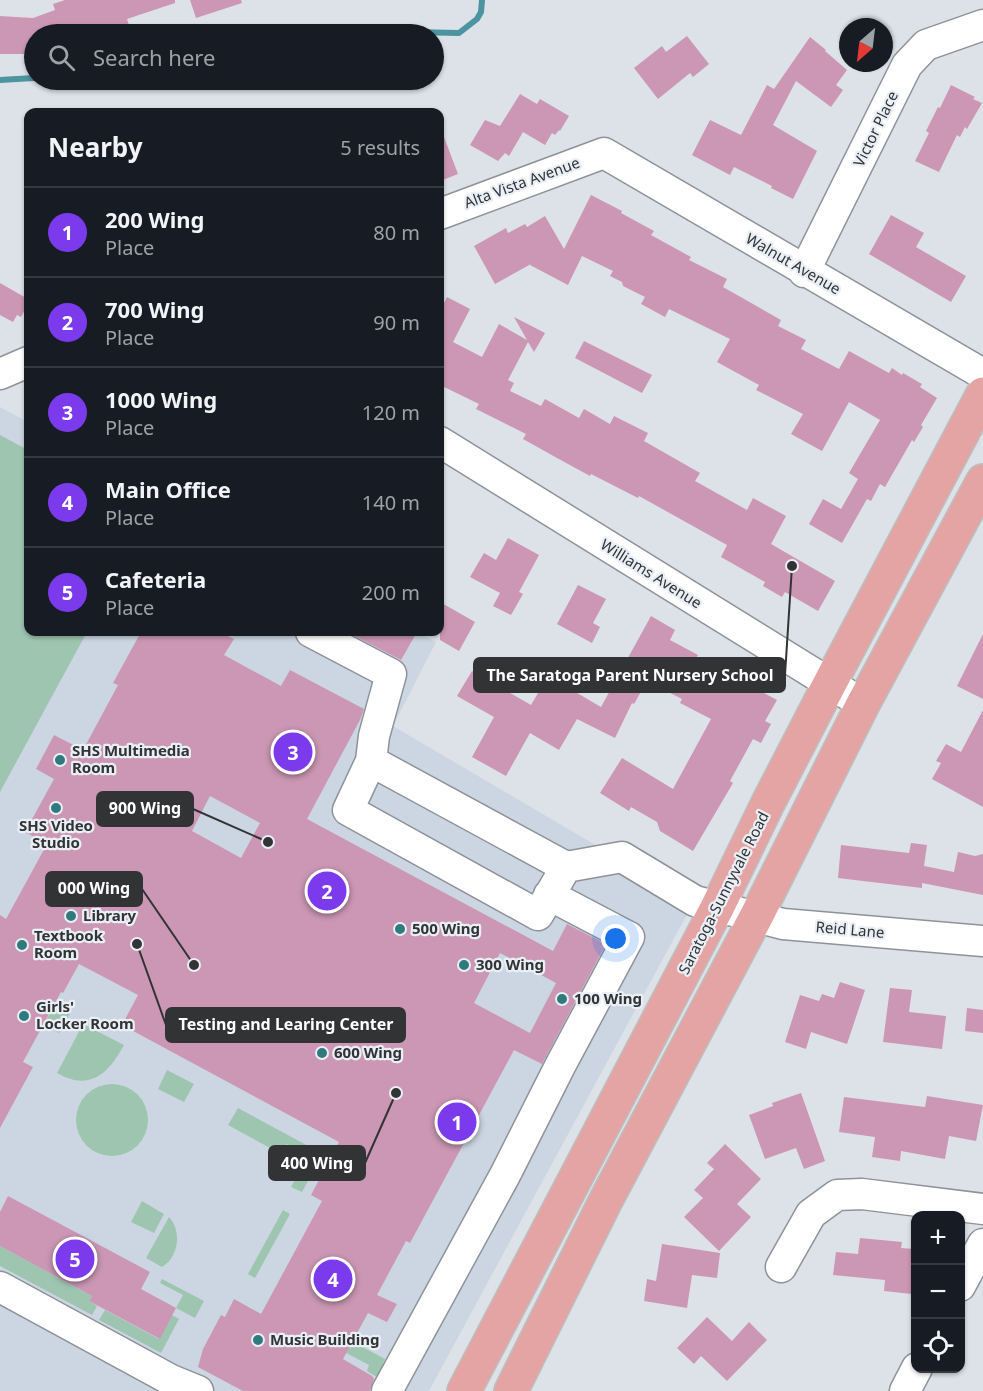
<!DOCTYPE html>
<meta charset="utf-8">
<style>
body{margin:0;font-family:"Noto Sans",sans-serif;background:#20242c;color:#f1f3f6}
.controls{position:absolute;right:18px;bottom:18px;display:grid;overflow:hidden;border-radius:12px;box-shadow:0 2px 4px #0004}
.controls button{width:54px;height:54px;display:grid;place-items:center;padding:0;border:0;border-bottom:2px solid #363941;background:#171b24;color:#f1f3f6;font:30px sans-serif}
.compass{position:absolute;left:839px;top:18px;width:54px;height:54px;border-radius:50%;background:#171b24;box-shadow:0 2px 4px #0004;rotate:208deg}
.you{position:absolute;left:616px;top:939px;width:21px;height:21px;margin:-15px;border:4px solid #fff;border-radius:50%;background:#1a73e8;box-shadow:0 0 0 9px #1a73e833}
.badge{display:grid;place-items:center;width:39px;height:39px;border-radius:50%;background:#7c3aed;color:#fff;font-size:20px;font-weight:700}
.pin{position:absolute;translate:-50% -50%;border:3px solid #fff;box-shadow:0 2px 6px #0006}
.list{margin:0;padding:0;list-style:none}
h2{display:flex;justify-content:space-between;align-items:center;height:78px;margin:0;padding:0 24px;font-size:26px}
h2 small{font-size:20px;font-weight:400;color:#9ea1a6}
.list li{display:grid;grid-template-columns:39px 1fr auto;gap:18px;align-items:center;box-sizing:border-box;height:90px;padding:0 24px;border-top:2px solid #363941}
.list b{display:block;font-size:22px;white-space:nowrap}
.list p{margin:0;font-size:20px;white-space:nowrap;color:#9ea1a6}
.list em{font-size:20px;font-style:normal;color:#9ea1a6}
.icon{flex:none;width:33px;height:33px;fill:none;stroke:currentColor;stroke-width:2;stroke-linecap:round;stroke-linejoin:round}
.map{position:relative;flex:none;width:983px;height:1391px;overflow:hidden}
.search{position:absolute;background:#171b24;box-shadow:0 2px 4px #0004;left:24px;top:24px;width:420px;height:66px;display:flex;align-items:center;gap:15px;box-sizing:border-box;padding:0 21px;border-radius:33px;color:#9ea1a6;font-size:22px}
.panel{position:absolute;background:#171b24;box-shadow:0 2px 4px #0004;left:24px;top:108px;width:420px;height:528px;border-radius:12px}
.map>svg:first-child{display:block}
</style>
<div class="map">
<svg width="983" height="1391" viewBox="0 0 983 1391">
<rect width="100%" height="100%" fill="#dde2e8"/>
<!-- built -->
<path fill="#ccd6e2" d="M 0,407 L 28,422 L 28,632 L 417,632 L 436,642 L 393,726 L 592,843 L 697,896 L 429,1391 L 0,1391 Z"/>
<!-- green -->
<path fill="#9ec5b0" d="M 0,435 L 28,450 L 28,632 L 87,632 L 0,792 Z
M 0,976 L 70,1013 L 59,1033 L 44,1025 L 53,1007 Z
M 83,1024 L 124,1045 C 109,1073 90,1092 57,1073 Z
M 167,1070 L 194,1084 L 184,1102 L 158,1089 Z
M76 1120a36 36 0 1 1 72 0a36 36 0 1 1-72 0Z
M 238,1108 L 323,1154 L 302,1192 L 291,1187 L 308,1156 L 287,1144 L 281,1154 L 228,1125 Z
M 142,1201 L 164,1214 L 154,1233 L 131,1222 Z
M 283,1210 L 290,1214 L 255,1278 L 248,1274 Z
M 169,1217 C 182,1231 179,1257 162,1267 L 146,1258 Z
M 0,1246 L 92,1296 L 89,1301 L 97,1306 L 92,1315 L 0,1266 Z
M 162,1279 L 204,1301 L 195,1318 L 176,1308 L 183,1295 L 160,1283 Z
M 273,1299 L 385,1359 L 383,1363 L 386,1376 L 383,1381 L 367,1371 L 369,1365 L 301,1329 Z
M 105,1310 L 159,1339 L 172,1315 L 179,1319 L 161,1353 L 99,1320 Z"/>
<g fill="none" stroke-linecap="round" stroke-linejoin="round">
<!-- stream -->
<path stroke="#4c94a0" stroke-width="6" d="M 372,34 L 410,32 L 459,33 L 477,19 L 481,12 L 482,0
M 0,80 L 34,78"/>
</g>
<!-- building -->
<path fill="#cb97b4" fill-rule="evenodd" d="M 65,0 L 175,0 L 175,3 L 127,19 L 132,34 L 34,34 L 34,54 L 0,54 L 0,16 L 33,18 L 55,10 L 53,4 Z
M 190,0 L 241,0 L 242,3 L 196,18 Z
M 687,36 L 709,64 L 693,77 L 690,73 L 658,99 L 634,68 L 662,46 L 666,52 Z
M 810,37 L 826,50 L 825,51 L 847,70 L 836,85 L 843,90 L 831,107 L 796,81 L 773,125 L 817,151 L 793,199 L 771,188 L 772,186 L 734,167 L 730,175 L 692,155 L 710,120 L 741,135 L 767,85 L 774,89 Z
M 951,85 L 975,97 L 973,99 L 982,103 L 967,129 L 965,127 L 960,137 L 957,135 L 939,172 L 915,161 L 929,133 L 926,131 L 938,107 L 940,108 Z
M 520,94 L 537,104 L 540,99 L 569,116 L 560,131 L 559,130 L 555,135 L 552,133 L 545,145 L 523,132 L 509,156 L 505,153 L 498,161 L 470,145 L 485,120 L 500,126 Z
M 440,129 L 441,129 L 458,174 L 440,181 Z
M 591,195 L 622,211 L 621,213 L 654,231 L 651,235 L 691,257 L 689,260 L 727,279 L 723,287 L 781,320 L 778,326 L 806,340 L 801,349 L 839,369 L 849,351 L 889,373 L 892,368 L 902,375 L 903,373 L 922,384 L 920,387 L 937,398 L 921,425 L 923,427 L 914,442 L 912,440 L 885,487 L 880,484 L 871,501 L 867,499 L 842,543 L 809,524 L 823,499 L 841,509 L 858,479 L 849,473 L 880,420 L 849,402 L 822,451 L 791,434 L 803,414 L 756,390 L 759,385 L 717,362 L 730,339 L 669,309 L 665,317 L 641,304 L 645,297 L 623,286 L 622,282 L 610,276 L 613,271 L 582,256 L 568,285 L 530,265 L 531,264 L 495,284 L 474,246 L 506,228 L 508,233 L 525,224 L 527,227 L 545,216 L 564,249 Z
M 891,215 L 924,233 L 916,247 L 966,276 L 951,302 L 869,254 Z
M 0,283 L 28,299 L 28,304 L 21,317 L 17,315 L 13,322 L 0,315 Z
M 447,297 L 470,309 L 453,342 L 482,357 L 499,324 L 527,340 L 514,317 L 545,333 L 534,352 L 528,342 L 508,380 L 514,383 L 510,391 L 541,406 L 545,399 L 579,418 L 584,409 L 610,424 L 614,416 L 648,433 L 644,441 L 700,473 L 695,481 L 747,510 L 753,498 L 786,516 L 771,544 L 835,581 L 818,611 L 785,592 L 782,597 L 763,586 L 765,582 L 721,557 L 727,545 L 639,496 L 638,498 L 591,474 L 590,476 L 557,458 L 523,439 L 526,434 L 476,409 L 479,404 L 440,385 L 440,311 Z
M 584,341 L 652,375 L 642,393 L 575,358 Z
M 508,538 L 539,555 L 519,592 L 523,594 L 511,615 L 493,606 L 500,593 L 470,577 L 484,553 L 496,560 Z
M 578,585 L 606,599 L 593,623 L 600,627 L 592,643 L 557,624 Z
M 440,602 L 475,622 L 459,651 L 440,640 Z
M 651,616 L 675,630 L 670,640 L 698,655 L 689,670 L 720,686 L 727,673 L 777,700 L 765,721 L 771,724 L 761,743 L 753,739 L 730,781 L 733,783 L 693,851 L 660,831 L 657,822 L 631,807 L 629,811 L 600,793 L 622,758 L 673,789 L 711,719 L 680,703 L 682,699 L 647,681 L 634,704 L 632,703 L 615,738 L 577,719 L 559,750 L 530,733 L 506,776 L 472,757 L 494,717 L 457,696 L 472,671 L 531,705 L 548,676 L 601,707 Z
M 141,632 L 220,632 L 234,639 L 224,655 L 281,686 L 290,670 L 364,709 L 360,720 L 307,819 L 553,951 L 567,924 L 606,944 L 542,1064 L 514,1050 L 410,1243 L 406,1241 L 377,1295 L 397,1304 L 387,1322 L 368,1313 L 343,1359 L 372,1376 L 374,1379 L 370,1391 L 243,1391 L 198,1367 L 203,1349 L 221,1315 L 225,1317 L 234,1299 L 261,1314 L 322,1201 L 311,1195 L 339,1142 L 122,1025 L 138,995 L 79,964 L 63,993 L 61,992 L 23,1062 L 33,1067 L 0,1128 L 0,915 L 6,919 L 47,844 L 25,832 L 54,779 L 36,769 L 54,735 L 83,750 L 118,685 L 113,683 ZM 210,796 L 260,823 L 241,858 L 192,831 ZM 500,953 L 556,983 L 530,1033 L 474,1003 Z
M 347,632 L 417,632 L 401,660 Z
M 983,634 L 983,699 L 957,686 Z
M 983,710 L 983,807 L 932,779 L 941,763 L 936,761 L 946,744 L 961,752 Z
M 911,843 L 927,845 L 924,866 L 954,872 L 958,852 L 975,856 L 983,854 L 983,895 L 922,883 L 922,888 L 838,878 L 841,845 L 909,853 Z
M 840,982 L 865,990 L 847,1044 L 811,1032 L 806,1049 L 785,1042 L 800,995 L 819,1001 L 822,994 L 834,998 Z
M 890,988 L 912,990 L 909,1012 L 946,1016 L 942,1049 L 883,1042 Z
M 967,1008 L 983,1010 L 983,1033 L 965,1031 Z
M 801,1093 L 825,1161 L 804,1169 L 796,1148 L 765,1159 L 749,1115 L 773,1106 L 772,1103 Z
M 927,1096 L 983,1105 L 976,1141 L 949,1136 L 945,1159 L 901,1151 L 900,1161 L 872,1157 L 875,1137 L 839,1132 L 844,1097 L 925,1107 Z
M 725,1144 L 761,1179 L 737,1204 L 751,1217 L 719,1251 L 684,1217 L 703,1198 L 694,1190 L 714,1169 L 707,1163 Z
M 8,1196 L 150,1272 L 141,1289 L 176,1308 L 160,1339 L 89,1301 L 92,1296 L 0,1246 L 0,1212 Z
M 860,1238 L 902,1242 L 901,1248 L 915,1249 L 912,1294 L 884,1291 L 885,1280 L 833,1275 L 836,1252 L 858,1254 Z
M 662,1244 L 720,1253 L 717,1278 L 692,1275 L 687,1308 L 644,1301 L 647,1279 L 656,1281 Z
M 707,1317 L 732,1341 L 749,1322 L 767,1340 L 727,1381 L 701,1356 L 694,1364 L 677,1348 Z"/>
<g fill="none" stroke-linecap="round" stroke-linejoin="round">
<defs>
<path id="minor" d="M 440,214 L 604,153 L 983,374
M 804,272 L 907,65 L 926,45 L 983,25
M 0,374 L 28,362
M 440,442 L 863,704
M 311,632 L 391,674 L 374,736 L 371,761
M 371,761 L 566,867 L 538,915 L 348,810 Z
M 566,867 L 622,857 L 695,901 L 783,924 L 983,941
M 781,1267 L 811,1214 L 837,1195 L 862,1194 L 983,1209
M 960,1286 L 983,1244
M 0,1287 L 171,1380 L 198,1391
M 387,1391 L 505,1175 L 560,1066 L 629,937 L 549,895
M 905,1391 L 917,1368"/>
<path id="major" d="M 464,1391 L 718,906 L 768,803 L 830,683 L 983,394
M 511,1391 L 606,1200 L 756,917 L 863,704 L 983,481"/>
</defs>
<!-- minor casing -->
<use href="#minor" stroke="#8e9399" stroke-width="33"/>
<!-- major casing -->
<use href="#major" stroke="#bdbebe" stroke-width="36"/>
<!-- minor -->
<use href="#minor" stroke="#fff" stroke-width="30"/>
<!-- major -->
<use href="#major" stroke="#e5a4a4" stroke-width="33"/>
</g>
<!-- markers -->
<g fill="#307a7d" stroke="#eaeff5" stroke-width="2">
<circle cx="60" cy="760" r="6"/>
<circle cx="56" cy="808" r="6"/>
<circle cx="71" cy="916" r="6"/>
<circle cx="400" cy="929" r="6"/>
<circle cx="22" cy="945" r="6"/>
<circle cx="464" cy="965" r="6"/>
<circle cx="562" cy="999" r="6"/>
<circle cx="24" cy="1016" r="6"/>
<circle cx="322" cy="1053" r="6"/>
<circle cx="258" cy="1340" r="6"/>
</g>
<g text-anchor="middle" stroke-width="4.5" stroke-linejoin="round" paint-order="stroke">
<!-- street labels -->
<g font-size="15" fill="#313335" stroke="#eaeff5">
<text transform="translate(876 129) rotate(-64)" y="5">Victor Place</text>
<text transform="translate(522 183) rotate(-20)" y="5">Alta Vista Avenue</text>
<text transform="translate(793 264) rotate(30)" y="5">Walnut Avenue</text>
<text transform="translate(651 574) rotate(32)" y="5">Williams Avenue</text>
<text transform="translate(724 893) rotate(-63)" y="5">Saratoga-Sunnyvale Road</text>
<text transform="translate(850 930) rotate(5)" y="5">Reid Lane</text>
</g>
<!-- poi labels -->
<g font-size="15" font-weight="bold" fill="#313335" stroke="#eaeff5" text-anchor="start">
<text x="72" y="756">SHS Multimedia<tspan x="72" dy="17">Room</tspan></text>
<text x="56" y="831" text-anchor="middle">SHS Video<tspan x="56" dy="17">Studio</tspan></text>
<text x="83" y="921">Library</text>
<text x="412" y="934">500 Wing</text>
<text x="34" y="941">Textbook<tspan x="34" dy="17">Room</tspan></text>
<text x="476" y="970">300 Wing</text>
<text x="574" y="1004">100 Wing</text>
<text x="36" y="1012">Girls'<tspan x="36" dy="17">Locker Room</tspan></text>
<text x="334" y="1058">600 Wing</text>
<text x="270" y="1345">Music Building</text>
</g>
</g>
<!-- callouts -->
<path fill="none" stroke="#313335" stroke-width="2" d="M792 566L785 675M268 842L193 809M194 965L142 889M137 944L166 1025M396 1093L365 1163"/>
<g fill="#313335" stroke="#eaeff5" stroke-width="2">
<circle cx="792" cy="566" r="6"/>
<circle cx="268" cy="842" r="6"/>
<circle cx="194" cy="965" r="6"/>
<circle cx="137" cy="944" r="6"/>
<circle cx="396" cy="1093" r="6"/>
</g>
<g fill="#313335" stroke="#313335" stroke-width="2">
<rect x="474" y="658" width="311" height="34" rx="6"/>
<rect x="97" y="792" width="96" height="34" rx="6"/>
<rect x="46" y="872" width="96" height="34" rx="6"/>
<rect x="166" y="1008" width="239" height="34" rx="6"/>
<rect x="269" y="1146" width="96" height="34" rx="6"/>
</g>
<g font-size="16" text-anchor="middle" font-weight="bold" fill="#fff">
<text x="630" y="681">The Saratoga Parent Nursery School</text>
<text x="145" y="814">900 Wing</text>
<text x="94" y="894">000 Wing</text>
<text x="286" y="1030">Testing and Learing Center</text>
<text x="317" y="1169">400 Wing</text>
</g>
</svg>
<div class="controls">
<button>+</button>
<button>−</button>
<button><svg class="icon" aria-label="locate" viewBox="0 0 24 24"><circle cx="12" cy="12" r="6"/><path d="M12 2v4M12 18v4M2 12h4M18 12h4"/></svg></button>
</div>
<svg class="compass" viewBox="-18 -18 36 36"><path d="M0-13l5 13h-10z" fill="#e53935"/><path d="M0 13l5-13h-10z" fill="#9ea1a6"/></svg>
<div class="you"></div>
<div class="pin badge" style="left:457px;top:1122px">1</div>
<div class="pin badge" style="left:327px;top:891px">2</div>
<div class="pin badge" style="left:293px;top:752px">3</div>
<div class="pin badge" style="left:333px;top:1279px">4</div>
<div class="pin badge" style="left:75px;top:1259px">5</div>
<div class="search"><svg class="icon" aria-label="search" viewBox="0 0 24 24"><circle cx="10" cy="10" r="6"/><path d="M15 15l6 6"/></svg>Search here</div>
<section class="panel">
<h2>Nearby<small>5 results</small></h2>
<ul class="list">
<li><span class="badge">1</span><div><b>200 Wing</b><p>Place</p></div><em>80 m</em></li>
<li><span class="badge">2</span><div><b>700 Wing</b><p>Place</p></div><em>90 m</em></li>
<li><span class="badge">3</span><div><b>1000 Wing</b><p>Place</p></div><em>120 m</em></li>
<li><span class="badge">4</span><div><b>Main Office</b><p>Place</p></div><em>140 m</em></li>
<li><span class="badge">5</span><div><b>Cafeteria</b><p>Place</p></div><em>200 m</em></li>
</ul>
</section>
</div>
